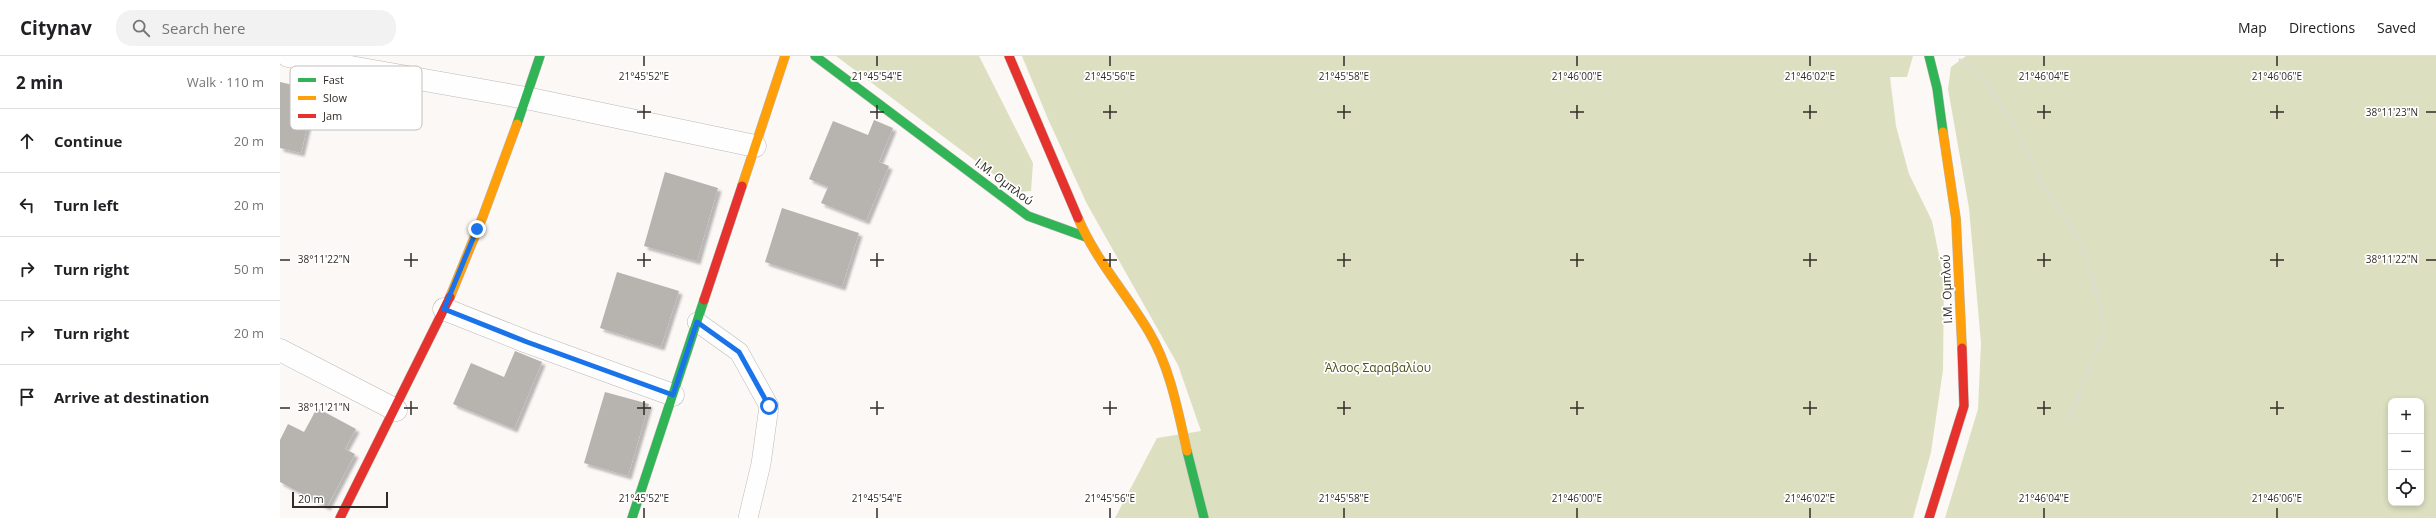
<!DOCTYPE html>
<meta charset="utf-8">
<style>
body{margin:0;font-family:"Open Sans",sans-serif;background:#f2f2f2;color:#202124}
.controls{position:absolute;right:12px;bottom:12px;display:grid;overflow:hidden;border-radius:8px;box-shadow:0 2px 6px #0003}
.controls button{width:36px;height:36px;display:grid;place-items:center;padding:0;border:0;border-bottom:1px solid #e0e0e0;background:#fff;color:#202124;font:20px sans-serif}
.scale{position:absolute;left:12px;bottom:10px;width:96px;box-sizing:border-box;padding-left:4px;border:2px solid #322b26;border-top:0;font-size:11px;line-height:14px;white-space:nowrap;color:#322b26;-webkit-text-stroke:3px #fff;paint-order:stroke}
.stop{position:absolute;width:12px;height:12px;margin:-9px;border:3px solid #1a73e8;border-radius:50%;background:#fff}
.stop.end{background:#1a73e8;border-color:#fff;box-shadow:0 1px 4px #0008}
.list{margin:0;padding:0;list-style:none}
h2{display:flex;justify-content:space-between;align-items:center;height:52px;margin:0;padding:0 16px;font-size:17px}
h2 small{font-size:13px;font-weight:400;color:#757577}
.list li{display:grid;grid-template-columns:26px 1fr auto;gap:12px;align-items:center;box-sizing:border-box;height:64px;padding:0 16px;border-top:1px solid #e0e0e0}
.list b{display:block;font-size:15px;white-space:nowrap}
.list em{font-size:13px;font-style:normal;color:#757577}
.icon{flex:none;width:22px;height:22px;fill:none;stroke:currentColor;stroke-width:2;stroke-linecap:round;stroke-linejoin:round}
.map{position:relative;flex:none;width:2156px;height:462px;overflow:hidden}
header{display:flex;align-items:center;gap:24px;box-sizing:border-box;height:56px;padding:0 20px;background:#fff;border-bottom:1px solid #e0e0e0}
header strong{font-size:19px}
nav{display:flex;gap:22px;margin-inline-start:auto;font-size:14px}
.search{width:280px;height:36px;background:#f2f2f2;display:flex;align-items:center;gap:10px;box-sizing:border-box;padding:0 14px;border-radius:16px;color:#757577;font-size:15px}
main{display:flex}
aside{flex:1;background:#fff}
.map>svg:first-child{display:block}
</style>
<header>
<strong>Citynav</strong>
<div class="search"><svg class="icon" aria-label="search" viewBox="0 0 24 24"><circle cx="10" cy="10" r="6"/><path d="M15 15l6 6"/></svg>Search here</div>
<nav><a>Map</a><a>Directions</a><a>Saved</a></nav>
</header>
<main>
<aside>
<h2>2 min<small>Walk · 110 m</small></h2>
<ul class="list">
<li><svg class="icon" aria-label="ahead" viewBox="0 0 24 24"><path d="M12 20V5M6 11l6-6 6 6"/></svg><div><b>Continue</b></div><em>20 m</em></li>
<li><svg class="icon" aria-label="left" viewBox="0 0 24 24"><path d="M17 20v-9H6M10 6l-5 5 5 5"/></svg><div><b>Turn left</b></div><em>20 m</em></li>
<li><svg class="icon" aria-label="right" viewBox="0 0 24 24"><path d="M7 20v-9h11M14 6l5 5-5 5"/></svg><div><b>Turn right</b></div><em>50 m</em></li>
<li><svg class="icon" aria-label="right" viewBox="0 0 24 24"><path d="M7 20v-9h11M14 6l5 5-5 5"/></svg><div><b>Turn right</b></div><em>20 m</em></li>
<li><svg class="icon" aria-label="arrive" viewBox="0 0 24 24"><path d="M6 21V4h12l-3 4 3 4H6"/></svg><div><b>Arrive at destination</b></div></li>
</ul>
</aside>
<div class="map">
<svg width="2156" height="462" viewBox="0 0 2156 462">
<defs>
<filter id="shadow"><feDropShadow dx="3.5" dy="3.5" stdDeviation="1" flood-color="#0004"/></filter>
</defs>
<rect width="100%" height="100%" fill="#fbf8f6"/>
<!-- green -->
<path fill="#dce0c0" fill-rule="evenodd" d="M 556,0 L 699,0 L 753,107 L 751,135 L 737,136 Z
M 742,0 L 1633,0 L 1627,21 L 1610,21 L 1616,70 L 1629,118 L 1652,165 L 1664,224 L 1663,314 L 1651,396 L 1633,462 L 835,462 L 877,382 L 921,375 L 898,309 L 807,148 L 768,63 Z
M 1686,0 L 2156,0 L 2156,462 L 1665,462 L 1698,353 L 1701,287 L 1689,152 L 1668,33 L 1671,11 ZM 2111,345 L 2141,345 L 2141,447 L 2111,447 Z"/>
<!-- building -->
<path fill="#b7b4b0" filter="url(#shadow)" d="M 0,26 L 36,34 L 21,97 L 0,92 Z
M 594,64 L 613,72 L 599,106 L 609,110 L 586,165 L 541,147 L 548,131 L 529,123 L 553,65 L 588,79 Z
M 385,116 L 438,132 L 417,205 L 364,190 Z
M 502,152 L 579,177 L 562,231 L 485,206 Z
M 337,216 L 399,235 L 381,291 L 320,272 Z
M 235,295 L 262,306 L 234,373 L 173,348 L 191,307 L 224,321 Z
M 325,336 L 369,348 L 348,420 L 304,407 Z
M 37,352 L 76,373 L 65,393 L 75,398 L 47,451 L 0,426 L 0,384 L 8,368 L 24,376 Z"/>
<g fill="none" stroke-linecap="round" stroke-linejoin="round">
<defs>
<path id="lane" d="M 417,266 L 459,296 L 489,350 L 481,408 L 468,462"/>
<path id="street" d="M 8,0 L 246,42 L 475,90
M 164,253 L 247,286 L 393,339
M 0,294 L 116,354"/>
<path id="fast" d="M 535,0 L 748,160 L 806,181
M 1649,0 L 1657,32 L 1663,76
M 237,68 L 260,0
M 907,395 L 924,462
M 352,462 L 424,244"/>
<path id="slow" d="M 1663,76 L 1676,163 L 1682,292
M 462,130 L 505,0
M 798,162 C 815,203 846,237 869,276 C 890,311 898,355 907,395
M 170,241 L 203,160 L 237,68"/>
<path id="jam" d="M 729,0 L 798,162
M 424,244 L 462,130
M 60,462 L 170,241
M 1649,462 L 1684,350 L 1682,292"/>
</defs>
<!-- lane casing -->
<use href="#lane" stroke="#bdb9b6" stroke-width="20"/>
<!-- street casing -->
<use href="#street" stroke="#bdb9b6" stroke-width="23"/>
<!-- fast casing -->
<use href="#fast" stroke="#bdb9b6" stroke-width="10"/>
<!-- slow casing -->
<use href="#slow" stroke="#bdb9b6" stroke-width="10"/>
<!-- jam casing -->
<use href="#jam" stroke="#bdb9b6" stroke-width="10"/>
<!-- path -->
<path stroke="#dcdbdb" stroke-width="2.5" stroke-dasharray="3 3" stroke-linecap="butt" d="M 1679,3 L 1702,20 L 1733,67 L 1763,129 L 1790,169 L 1807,203 L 1821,253 L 1823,278 L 1788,366"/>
<!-- lane -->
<use href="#lane" stroke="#fefefe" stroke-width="19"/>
<!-- street -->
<use href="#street" stroke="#fefefe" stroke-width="22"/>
<!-- fast -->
<use href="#fast" stroke="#30b455" stroke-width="9"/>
<!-- slow -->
<use href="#slow" stroke="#ff9f0a" stroke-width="9"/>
<!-- jam -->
<use href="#jam" stroke="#e5322d" stroke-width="9"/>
</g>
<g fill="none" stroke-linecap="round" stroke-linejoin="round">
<!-- route -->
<path stroke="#1a73e8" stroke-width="5" d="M 197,173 L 164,253 L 247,286 L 393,339 L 417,266 L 459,296 L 489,350"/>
</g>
<!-- ticks -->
<path fill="none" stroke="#322b26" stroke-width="1.5" d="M 364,0 L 364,10M 597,0 L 597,10M 830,0 L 830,10M 1064,0 L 1064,10M 1297,0 L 1297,10M 1530,0 L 1530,10M 1764,0 L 1764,10M 1997,0 L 1997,10M 364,49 L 364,63M 597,49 L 597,63M 830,49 L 830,63M 1064,49 L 1064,63M 1297,49 L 1297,63M 1530,49 L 1530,63M 1764,49 L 1764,63M 1997,49 L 1997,63M 357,56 L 371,56M 590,56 L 604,56M 823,56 L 837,56M 1057,56 L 1071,56M 1290,56 L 1304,56M 1523,56 L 1537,56M 1757,56 L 1771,56M 1990,56 L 2004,56M 2146,56 L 2156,56M 131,197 L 131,211M 364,197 L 364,211M 597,197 L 597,211M 830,197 L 830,211M 1064,197 L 1064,211M 1297,197 L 1297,211M 1530,197 L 1530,211M 1764,197 L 1764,211M 1997,197 L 1997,211M 0,204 L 10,204M 124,204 L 138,204M 357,204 L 371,204M 590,204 L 604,204M 823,204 L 837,204M 1057,204 L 1071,204M 1290,204 L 1304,204M 1523,204 L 1537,204M 1757,204 L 1771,204M 1990,204 L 2004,204M 2146,204 L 2156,204M 131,345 L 131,359M 364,345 L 364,359M 597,345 L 597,359M 830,345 L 830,359M 1064,345 L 1064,359M 1297,345 L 1297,359M 1530,345 L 1530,359M 1764,345 L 1764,359M 1997,345 L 1997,359M 0,352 L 10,352M 124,352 L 138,352M 357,352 L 371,352M 590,352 L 604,352M 823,352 L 837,352M 1057,352 L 1071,352M 1290,352 L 1304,352M 1523,352 L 1537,352M 1757,352 L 1771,352M 1990,352 L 2004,352M 364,452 L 364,462M 597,452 L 597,462M 830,452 L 830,462M 1064,452 L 1064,462M 1297,452 L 1297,462M 1530,452 L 1530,462M 1764,452 L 1764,462M 1997,452 L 1997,462"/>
<g text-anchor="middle" stroke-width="3.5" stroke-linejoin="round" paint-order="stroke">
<!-- street labels -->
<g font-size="12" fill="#322b26" stroke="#fff">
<text transform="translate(724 126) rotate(37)" y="4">Ι.Μ. Ομπλού</text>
<text transform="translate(1667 233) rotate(-92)" y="4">Ι.Μ. Ομπλού</text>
</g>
<!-- park labels -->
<g font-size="12" fill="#495116" stroke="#fff">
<text x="1098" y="316">Άλσος Σαραβαλίου</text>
</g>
</g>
<!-- legend -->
<rect x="10" y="10" width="132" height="64" rx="6" fill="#fff" stroke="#c2bfbe" stroke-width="1"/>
<rect x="18" y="22" width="18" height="4" fill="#30b455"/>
<rect x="18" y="40" width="18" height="4" fill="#ff9f0a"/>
<rect x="18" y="58" width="18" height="4" fill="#e5322d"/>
<g font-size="11" fill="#322b26">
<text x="43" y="28">Fast</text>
<text x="43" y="46">Slow</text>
<text x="43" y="64">Jam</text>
</g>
<g font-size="10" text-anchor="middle" fill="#322b26" stroke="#fff" stroke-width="3.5" stroke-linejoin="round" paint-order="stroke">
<text x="364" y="24">21°45'52"E</text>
<text x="597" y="24">21°45'54"E</text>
<text x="830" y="24">21°45'56"E</text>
<text x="1064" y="24">21°45'58"E</text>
<text x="1297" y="24">21°46'00"E</text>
<text x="1530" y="24">21°46'02"E</text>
<text x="1764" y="24">21°46'04"E</text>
<text x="1997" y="24">21°46'06"E</text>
<text x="2112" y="60">38°11'23"N</text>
<text x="44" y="207">38°11'22"N</text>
<text x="2112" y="207">38°11'22"N</text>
<text x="44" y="355">38°11'21"N</text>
<text x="364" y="446">21°45'52"E</text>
<text x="597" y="446">21°45'54"E</text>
<text x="830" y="446">21°45'56"E</text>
<text x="1064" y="446">21°45'58"E</text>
<text x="1297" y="446">21°46'00"E</text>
<text x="1530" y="446">21°46'02"E</text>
<text x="1764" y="446">21°46'04"E</text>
<text x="1997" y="446">21°46'06"E</text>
</g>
</svg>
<div class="controls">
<button>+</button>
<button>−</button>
<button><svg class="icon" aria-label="locate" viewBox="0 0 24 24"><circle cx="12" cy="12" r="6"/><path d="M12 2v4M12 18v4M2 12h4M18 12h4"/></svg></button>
</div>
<div class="scale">20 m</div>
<div class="stop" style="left:489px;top:350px"></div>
<div class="stop end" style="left:197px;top:173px"></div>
</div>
</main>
